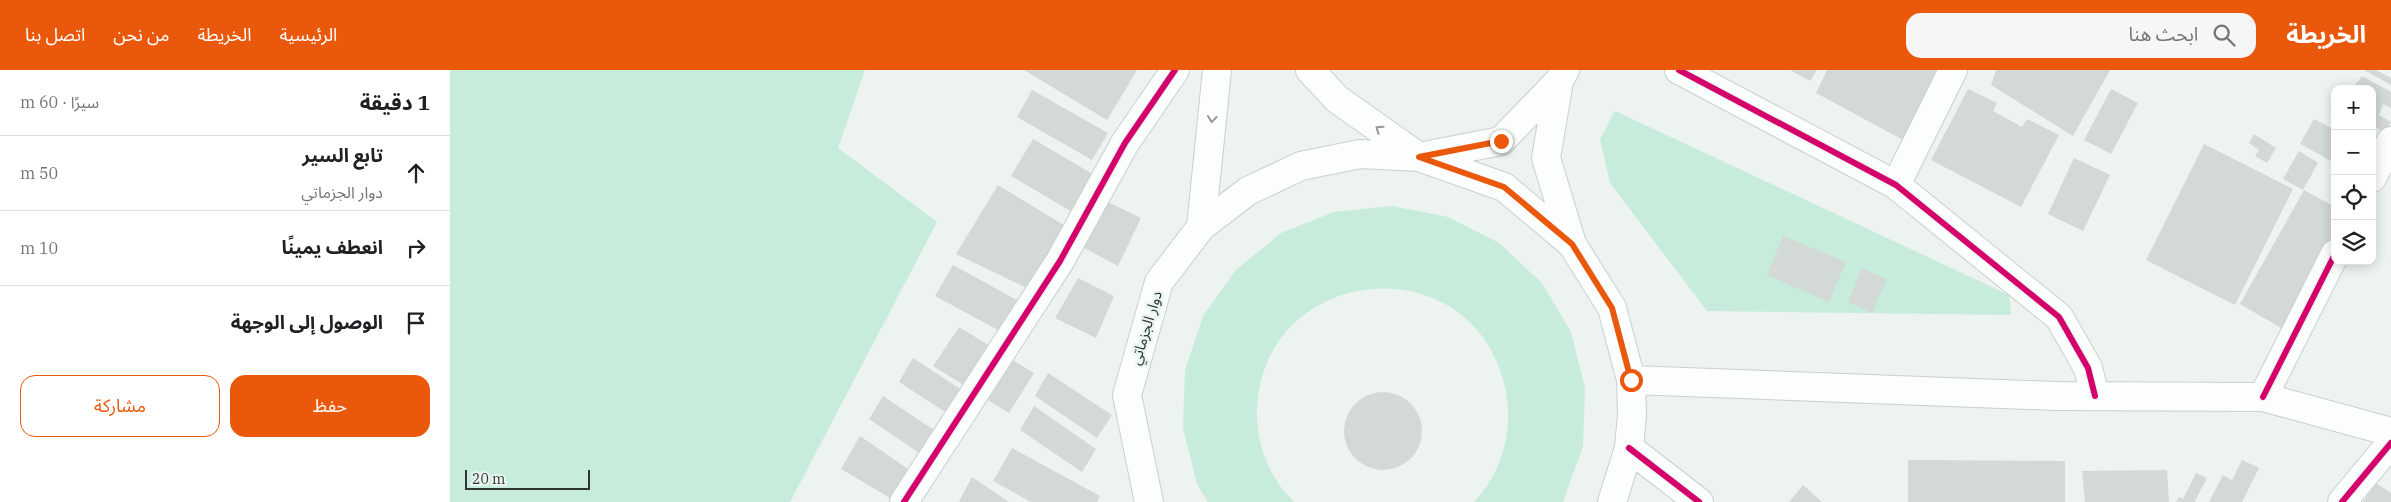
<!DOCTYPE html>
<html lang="ar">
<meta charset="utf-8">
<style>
body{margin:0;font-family:"IBM Plex Serif","Noto Sans Arabic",serif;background:#f6f6f6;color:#202124;direction:rtl}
.controls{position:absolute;right:15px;top:15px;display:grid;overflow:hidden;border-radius:10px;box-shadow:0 2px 12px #0003}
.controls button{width:45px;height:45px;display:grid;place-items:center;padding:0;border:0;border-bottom:1px solid #e0e0e0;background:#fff;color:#202124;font:25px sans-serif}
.scale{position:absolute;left:15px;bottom:12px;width:125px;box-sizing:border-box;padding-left:5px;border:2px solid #303533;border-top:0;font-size:14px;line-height:18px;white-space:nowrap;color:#303533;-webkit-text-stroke:4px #e9f6f0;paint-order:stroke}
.stop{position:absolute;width:15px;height:15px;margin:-11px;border:4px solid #ea580c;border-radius:50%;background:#fff}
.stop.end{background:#ea580c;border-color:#fff;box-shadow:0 1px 5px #0008}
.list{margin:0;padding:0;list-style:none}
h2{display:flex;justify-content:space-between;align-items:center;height:65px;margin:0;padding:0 20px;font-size:21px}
h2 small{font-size:16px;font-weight:400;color:#757577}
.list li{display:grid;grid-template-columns:32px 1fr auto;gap:15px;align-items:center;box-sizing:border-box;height:75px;padding:0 20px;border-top:1px solid #e0e0e0}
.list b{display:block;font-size:19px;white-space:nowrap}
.list p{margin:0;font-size:16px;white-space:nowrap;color:#757577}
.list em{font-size:16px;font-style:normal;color:#757577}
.actions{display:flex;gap:10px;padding:15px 20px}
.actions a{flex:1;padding:11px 0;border:1px solid #ea580c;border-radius:15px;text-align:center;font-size:18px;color:#ea580c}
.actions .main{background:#ea580c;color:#fff}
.icon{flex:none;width:28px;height:28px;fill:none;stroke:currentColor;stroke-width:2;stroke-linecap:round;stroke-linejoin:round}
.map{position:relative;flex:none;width:1941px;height:432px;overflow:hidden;direction:ltr}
header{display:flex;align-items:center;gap:30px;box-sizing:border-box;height:70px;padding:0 25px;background:#ea580c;color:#fff}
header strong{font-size:24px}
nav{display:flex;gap:28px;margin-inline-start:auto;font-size:18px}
.search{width:350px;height:45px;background:#f6f6f6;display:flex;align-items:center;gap:12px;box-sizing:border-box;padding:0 18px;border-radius:15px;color:#757577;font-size:19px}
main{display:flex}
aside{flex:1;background:#fff}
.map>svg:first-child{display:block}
</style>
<header>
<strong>الخريطة</strong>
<div class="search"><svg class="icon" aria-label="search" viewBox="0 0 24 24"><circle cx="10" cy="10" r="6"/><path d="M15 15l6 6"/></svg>ابحث هنا</div>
<nav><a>الرئيسية</a><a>الخريطة</a><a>من نحن</a><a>اتصل بنا</a></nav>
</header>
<main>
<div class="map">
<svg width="1941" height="432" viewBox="0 0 1941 432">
<rect width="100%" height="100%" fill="#ecf3f0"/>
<!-- green -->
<path fill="#c7ecdb" d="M 0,0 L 415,0 L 388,78 L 487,152 L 340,432 L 0,432 Z
M 1165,41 L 1559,225 L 1561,245 L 1257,241 L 1160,113 L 1150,69 Z
M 942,136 L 998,147 L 1049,173 L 1092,213 L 1121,262 L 1135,318 L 1133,376 L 1114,429 L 1113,432 L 1024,432 C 1054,400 1065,355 1054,313 C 1019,173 812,194 807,340 C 806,374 819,408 844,432 L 758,432 L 747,414 L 733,358 L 735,301 L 753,246 L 786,200 L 831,163 L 884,142 Z"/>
<!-- building -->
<path fill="#d3d9d6" d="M 574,0 L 687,0 L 657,50 Z
M 1340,0 L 1367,0 L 1360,11 Z
M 1377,0 L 1490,0 L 1455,71 L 1366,23 Z
M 1546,0 L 1660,0 L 1623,66 L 1541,15 Z
M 1914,0 L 1926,0 L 1941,8 L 1941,15 Z
M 1912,6 L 1941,22 L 1941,38 L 1933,34 L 1929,45 L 1941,52 L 1935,63 L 1922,55 L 1922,19 L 1910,19 L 1905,15 Z
M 1518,19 L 1547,33 L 1543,41 L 1572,57 L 1577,49 L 1609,65 L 1571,137 L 1481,90 Z
M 1661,19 L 1688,33 L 1661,84 L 1634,70 Z
M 582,20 L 658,63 L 642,90 L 567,47 Z
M 1864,49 L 1885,60 L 1885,93 L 1850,74 Z
M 1804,64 L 1826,78 L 1817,93 L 1805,86 L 1809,80 L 1799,73 Z
M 583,69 L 646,106 L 624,143 L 561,106 Z
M 1754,74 L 1843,119 L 1785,235 L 1696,190 Z
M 1849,81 L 1868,93 L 1853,120 L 1833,109 Z
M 1624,88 L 1660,105 L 1633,161 L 1598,144 Z
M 548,115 L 617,157 L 585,222 L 506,184 Z
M 1854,120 L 1885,137 L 1885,168 L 1833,259 L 1790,234 Z
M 656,131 L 691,148 L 668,196 L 634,178 Z
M 1333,166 L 1396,192 L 1379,232 L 1317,205 Z
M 503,195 L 583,239 L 561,267 L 485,226 Z
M 1412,198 L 1437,209 L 1422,243 L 1398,232 Z
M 628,208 L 664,226 L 646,268 L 605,248 Z
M 509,257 L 584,303 L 559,343 L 483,296 Z
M 463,288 L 527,330 L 512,353 L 449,312 Z
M 598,303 L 662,345 L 647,368 L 585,326 Z
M894 361a39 39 0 1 1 78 0a39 39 0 1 1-78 0Z
M 433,326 L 496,368 L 481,391 L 419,349 Z
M 584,336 L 646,379 L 632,402 L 570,360 Z
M 410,366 L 477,412 L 447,432 L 391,399 Z
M 562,378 L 650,426 L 647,432 L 581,432 L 543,411 Z
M 1458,390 L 1615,391 L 1615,432 L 1458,432 Z
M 1792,390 L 1809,398 L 1792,432 L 1759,432 L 1773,405 L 1782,410 Z
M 1717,400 L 1719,432 L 1635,432 L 1632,401 Z
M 1746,403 L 1757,408 L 1745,431 L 1747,432 L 1726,432 L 1729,427 L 1733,429 Z
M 522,407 L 559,432 L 511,432 L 509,431 Z
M 1926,413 L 1941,423 L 1941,432 L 1913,432 Z
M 1353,415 L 1372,432 L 1339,432 Z"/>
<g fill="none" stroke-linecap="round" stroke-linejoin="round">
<defs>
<path id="minor" d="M 1229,0 L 1446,115 L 1609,247 L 1638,298 L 1645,326
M 1922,108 L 1941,71
M 1446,115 L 1503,0
M 1813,327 L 1885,184
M 1179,378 L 1249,432
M 454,432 L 610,191 L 675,73 L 725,0
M 1892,432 L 1941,373"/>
<path id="major" d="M 860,0 L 887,29 L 969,87 L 1051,71 L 1109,11 L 1115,0
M 1109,11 L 1096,88 L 1122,174
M 751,157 L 767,0
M 1181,310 L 1607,326 L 1813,327 L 1941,362
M 699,432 L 677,325 L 709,212 L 751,157 L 798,121 L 851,96 L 910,84 L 969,87 L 1054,117 L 1122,174 L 1162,238 L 1181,310 L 1182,344 L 1179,378 L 1162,432"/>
</defs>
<!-- minor casing -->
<use href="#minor" stroke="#cad0cd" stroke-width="30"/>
<!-- major casing -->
<use href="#major" stroke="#cad0cd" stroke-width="30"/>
<!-- minor -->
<use href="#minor" stroke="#fcfdfd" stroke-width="28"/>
<!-- major -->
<use href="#major" stroke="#fcfdfd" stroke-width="28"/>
<defs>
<path id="cycleway" d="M 1229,0 L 1446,115 L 1609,247 L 1638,298 L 1645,326
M 1813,327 L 1885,184
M 1179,378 L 1249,432
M 454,432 L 610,191 L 675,73 L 725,0
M 1892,432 L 1941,373"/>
</defs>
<!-- cycleway casing -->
<use href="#cycleway" stroke="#e9f6f0" stroke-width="9"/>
<!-- cycleway -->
<use href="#cycleway" stroke="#d6006c" stroke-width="6"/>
</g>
<!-- one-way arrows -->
<defs><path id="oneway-chevron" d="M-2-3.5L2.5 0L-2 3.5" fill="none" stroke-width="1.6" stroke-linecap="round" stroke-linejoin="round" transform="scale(1.25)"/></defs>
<g stroke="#969998">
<use href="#oneway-chevron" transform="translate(762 49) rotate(96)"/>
<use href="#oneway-chevron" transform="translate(929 59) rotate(-145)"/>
</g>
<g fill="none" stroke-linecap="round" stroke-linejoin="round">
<!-- route -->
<path stroke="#ea580c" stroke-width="6" d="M 1051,71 L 969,87 L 1054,117 L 1122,174 L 1162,238 L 1181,310"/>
</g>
<g text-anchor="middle" stroke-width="5" stroke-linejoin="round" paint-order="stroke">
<!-- street labels -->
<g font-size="15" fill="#303533" stroke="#e9f6f0">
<text transform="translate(696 258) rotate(-73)" y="5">دوار الجزماتي</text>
</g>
</g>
</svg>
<div class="controls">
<button>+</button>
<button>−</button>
<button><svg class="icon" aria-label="locate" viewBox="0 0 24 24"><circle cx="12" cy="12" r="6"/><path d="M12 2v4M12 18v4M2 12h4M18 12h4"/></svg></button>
<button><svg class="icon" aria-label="layers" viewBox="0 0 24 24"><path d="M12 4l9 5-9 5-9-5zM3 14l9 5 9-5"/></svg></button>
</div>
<div class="scale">20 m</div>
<div class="stop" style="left:1181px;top:310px"></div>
<div class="stop end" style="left:1051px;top:71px"></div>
</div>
<aside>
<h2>1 دقيقة<small>سيرًا · 60 m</small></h2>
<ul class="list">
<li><svg class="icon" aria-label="ahead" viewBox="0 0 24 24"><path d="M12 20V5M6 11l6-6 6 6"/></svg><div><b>تابع السير</b><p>دوار الجزماتي</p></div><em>50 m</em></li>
<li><svg class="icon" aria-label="right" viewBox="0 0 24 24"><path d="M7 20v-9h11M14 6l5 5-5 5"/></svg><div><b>انعطف يمينًا</b></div><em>10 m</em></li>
<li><svg class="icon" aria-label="arrive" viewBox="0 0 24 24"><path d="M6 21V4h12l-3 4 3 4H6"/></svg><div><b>الوصول إلى الوجهة</b></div></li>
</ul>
<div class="actions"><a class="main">حفظ</a><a>مشاركة</a></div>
</aside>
</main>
